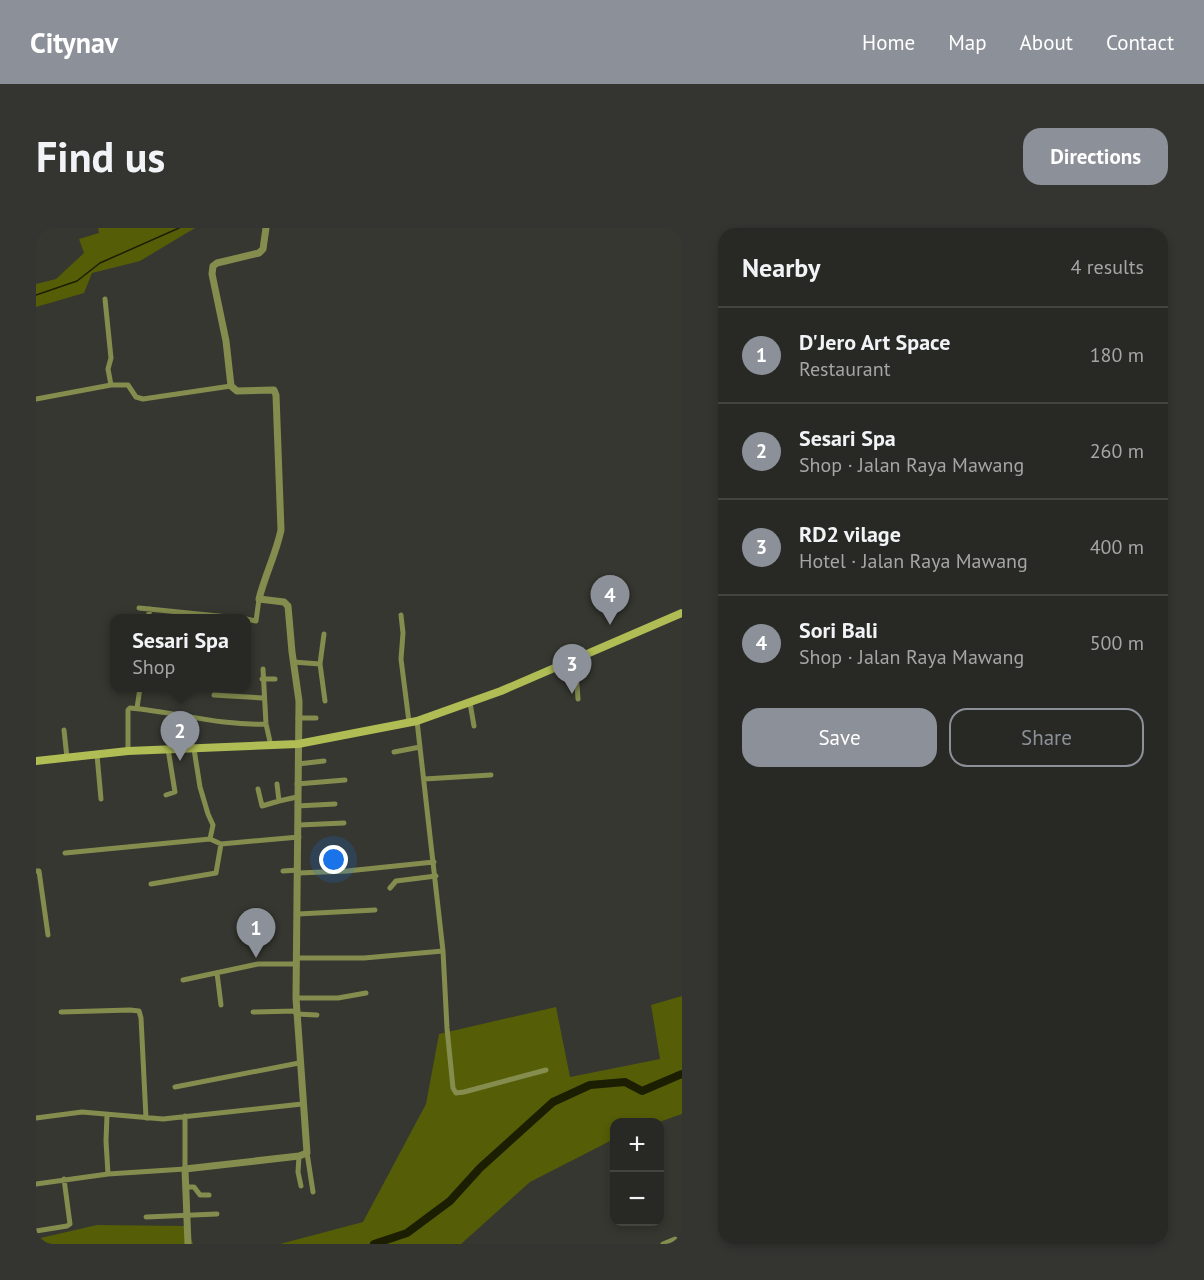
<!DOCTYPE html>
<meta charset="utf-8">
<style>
body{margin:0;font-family:"PT Sans",sans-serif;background:#343531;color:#f1f3f6}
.controls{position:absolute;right:18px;bottom:18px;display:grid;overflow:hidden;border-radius:12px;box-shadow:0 3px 9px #0003}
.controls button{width:54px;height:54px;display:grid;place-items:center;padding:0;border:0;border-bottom:2px solid #444541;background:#282924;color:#f1f3f6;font:30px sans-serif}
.you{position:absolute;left:298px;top:632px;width:21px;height:21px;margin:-15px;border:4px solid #fff;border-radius:50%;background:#1a73e8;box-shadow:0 0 0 9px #1a73e833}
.badge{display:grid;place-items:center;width:39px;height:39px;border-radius:50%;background:#8c9099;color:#fff;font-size:20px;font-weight:700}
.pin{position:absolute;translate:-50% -50px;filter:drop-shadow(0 2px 3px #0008)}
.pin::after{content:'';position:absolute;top:32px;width:21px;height:18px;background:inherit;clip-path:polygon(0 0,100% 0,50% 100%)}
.popup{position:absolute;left:74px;top:386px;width:141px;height:78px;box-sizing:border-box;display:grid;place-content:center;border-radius:12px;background:#282924;filter:drop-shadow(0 2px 4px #0005);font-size:20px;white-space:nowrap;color:#a5a6a6}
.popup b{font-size:22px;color:#f1f3f6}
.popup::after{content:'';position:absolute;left:50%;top:100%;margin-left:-12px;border:12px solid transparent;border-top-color:#282924}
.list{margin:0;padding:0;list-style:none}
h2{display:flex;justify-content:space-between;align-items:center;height:78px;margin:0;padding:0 24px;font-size:26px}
h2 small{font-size:20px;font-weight:400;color:#a5a6a6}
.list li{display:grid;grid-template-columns:39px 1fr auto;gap:18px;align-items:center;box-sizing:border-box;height:96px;padding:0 24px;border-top:2px solid #444541}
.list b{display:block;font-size:22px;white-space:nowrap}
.list p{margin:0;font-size:20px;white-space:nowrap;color:#a5a6a6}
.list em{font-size:20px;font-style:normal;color:#a5a6a6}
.actions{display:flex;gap:12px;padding:18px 24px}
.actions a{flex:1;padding:14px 0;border:2px solid #8c9099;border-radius:18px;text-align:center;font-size:21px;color:#8c9099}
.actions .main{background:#8c9099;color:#fff}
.map{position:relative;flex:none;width:646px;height:1016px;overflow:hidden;border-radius:18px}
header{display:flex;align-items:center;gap:36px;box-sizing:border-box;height:84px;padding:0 30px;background:#8c9099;color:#fff}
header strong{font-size:28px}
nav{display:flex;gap:33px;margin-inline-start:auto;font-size:21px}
.intro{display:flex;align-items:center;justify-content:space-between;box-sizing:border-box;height:144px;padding:0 36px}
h1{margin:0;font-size:42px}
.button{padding:15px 27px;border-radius:18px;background:#8c9099;color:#fff;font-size:21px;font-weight:700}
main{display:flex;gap:36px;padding:0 36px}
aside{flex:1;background:#282924;border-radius:18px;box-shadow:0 3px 9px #0003}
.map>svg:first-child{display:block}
</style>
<header>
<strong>Citynav</strong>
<nav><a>Home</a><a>Map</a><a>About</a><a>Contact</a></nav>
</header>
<div class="intro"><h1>Find us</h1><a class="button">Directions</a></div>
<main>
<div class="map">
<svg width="646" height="1016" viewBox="0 0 646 1016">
<rect width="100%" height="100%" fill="#363730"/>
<!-- green -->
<path fill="#555d07" d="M 62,0 L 159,0 L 104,33 L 56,45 L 48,65 L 0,79 L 0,56 L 20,51 L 48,25 L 43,11 L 63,5 Z
M 646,768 L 646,886 L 623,894 L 578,894 L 578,911 L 494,954 L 425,1016 L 244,1016 L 327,994 L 390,876 L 403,806 L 520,779 L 534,849 L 624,831 L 615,777 Z
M 61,997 L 151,998 L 157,1016 L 0,1016 L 0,1011 Z"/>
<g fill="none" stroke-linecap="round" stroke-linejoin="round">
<!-- stream -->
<path stroke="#1b1e00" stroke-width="1.5" d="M 0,67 L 41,53 L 64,35 L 143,0"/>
<!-- river -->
<path stroke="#1b1e00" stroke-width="8" d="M 338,1016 L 371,1005 L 414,973 L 444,940 L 517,874 L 554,857 L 589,854 L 606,863 L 646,846"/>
<!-- minor -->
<path stroke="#848c4e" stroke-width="5" d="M 69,71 L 75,130 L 72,141 L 75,157
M 0,171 L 75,157 L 92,157 L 100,169 L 107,171 L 195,158
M 103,380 L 202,390
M 365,387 L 367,405 L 365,431 L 373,494
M 112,390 L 114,381
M 210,391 L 220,393 L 223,371
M 288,406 L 284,436 L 289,473
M 539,430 L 542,471
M 257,434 L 284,436
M 227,441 L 230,496 L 235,518
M 226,451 L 239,451
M 178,467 L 227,470
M 434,475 L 438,498
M 101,480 L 104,460
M 262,490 L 280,490
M 381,493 L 407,723 L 411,800 L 417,860 L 420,865 L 428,864 L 510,842
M 28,502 L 31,530
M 158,521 L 164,559 L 172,586 L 177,597 L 174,611
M 92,523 L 92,482 L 94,480 C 140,484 184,498 230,496
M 358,524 L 384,519
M 61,527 L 65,571
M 262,536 L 288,533
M 388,551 L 455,547
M 241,556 L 243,573 L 261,569
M 261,556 L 309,552
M 222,561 L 226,578 L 243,573
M 130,567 L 139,564 L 132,521
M 261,578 L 299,576
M 263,597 L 308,595
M 29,625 L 174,611 L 185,616 L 263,609
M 0,643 L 3,643 L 12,707
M 247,643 L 262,642
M 263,645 L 311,643 L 398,634
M 115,656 L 180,645 L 185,616
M 354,660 L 360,653 L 400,648
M 262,686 L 339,682
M 260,730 L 328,730 L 407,723
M 181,745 L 185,777
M 147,752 L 222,736 L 260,736
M 260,770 L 302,770 L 330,765
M 25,784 L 94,782 L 103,783 L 105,790 L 110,890
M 217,784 L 260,783
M 260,786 L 281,787
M 139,859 L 263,835
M 71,887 L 70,913 L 72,946
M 0,890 L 46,884 L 127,891 L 266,876
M 271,925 L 277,964
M 263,928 L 262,944 L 265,958
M 0,956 L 72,946 L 149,941 L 149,888
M 150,959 L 158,959 L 164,967 L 173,967
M 110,989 L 181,986
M 0,1003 L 31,998 L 34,996 L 28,951
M 627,1016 L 639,1011 L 646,1016"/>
<!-- tertiary -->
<path stroke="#848c4e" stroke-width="7" d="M 152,1016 L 149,941 L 263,928 L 271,925 L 260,770 L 263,473 L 256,424 L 252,378 L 248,374 L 223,371 C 229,347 240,326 245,302 L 240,167 L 238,162 L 201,163 L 195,158 L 190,113 L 176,46 L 177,38 L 181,35 L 223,25 L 227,21 L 230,0"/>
<!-- secondary -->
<path stroke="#b0bc54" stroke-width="8" d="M 0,533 L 92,523 L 262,516 L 381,493 L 465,463 L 646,385"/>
</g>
</svg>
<div class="controls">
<button>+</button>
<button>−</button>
</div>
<div class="you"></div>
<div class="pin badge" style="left:220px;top:730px">1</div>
<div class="pin badge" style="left:144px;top:533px">2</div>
<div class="popup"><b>Sesari Spa</b>Shop</div>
<div class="pin badge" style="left:536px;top:466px">3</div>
<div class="pin badge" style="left:574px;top:397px">4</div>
</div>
<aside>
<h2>Nearby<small>4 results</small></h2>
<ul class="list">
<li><span class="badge">1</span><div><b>D'Jero Art Space</b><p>Restaurant</p></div><em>180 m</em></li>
<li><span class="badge">2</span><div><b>Sesari Spa</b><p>Shop · Jalan Raya Mawang</p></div><em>260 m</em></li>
<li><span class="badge">3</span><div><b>RD2 vilage</b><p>Hotel · Jalan Raya Mawang</p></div><em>400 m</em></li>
<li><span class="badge">4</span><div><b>Sori Bali</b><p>Shop · Jalan Raya Mawang</p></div><em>500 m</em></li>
</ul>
<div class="actions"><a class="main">Save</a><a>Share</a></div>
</aside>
</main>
